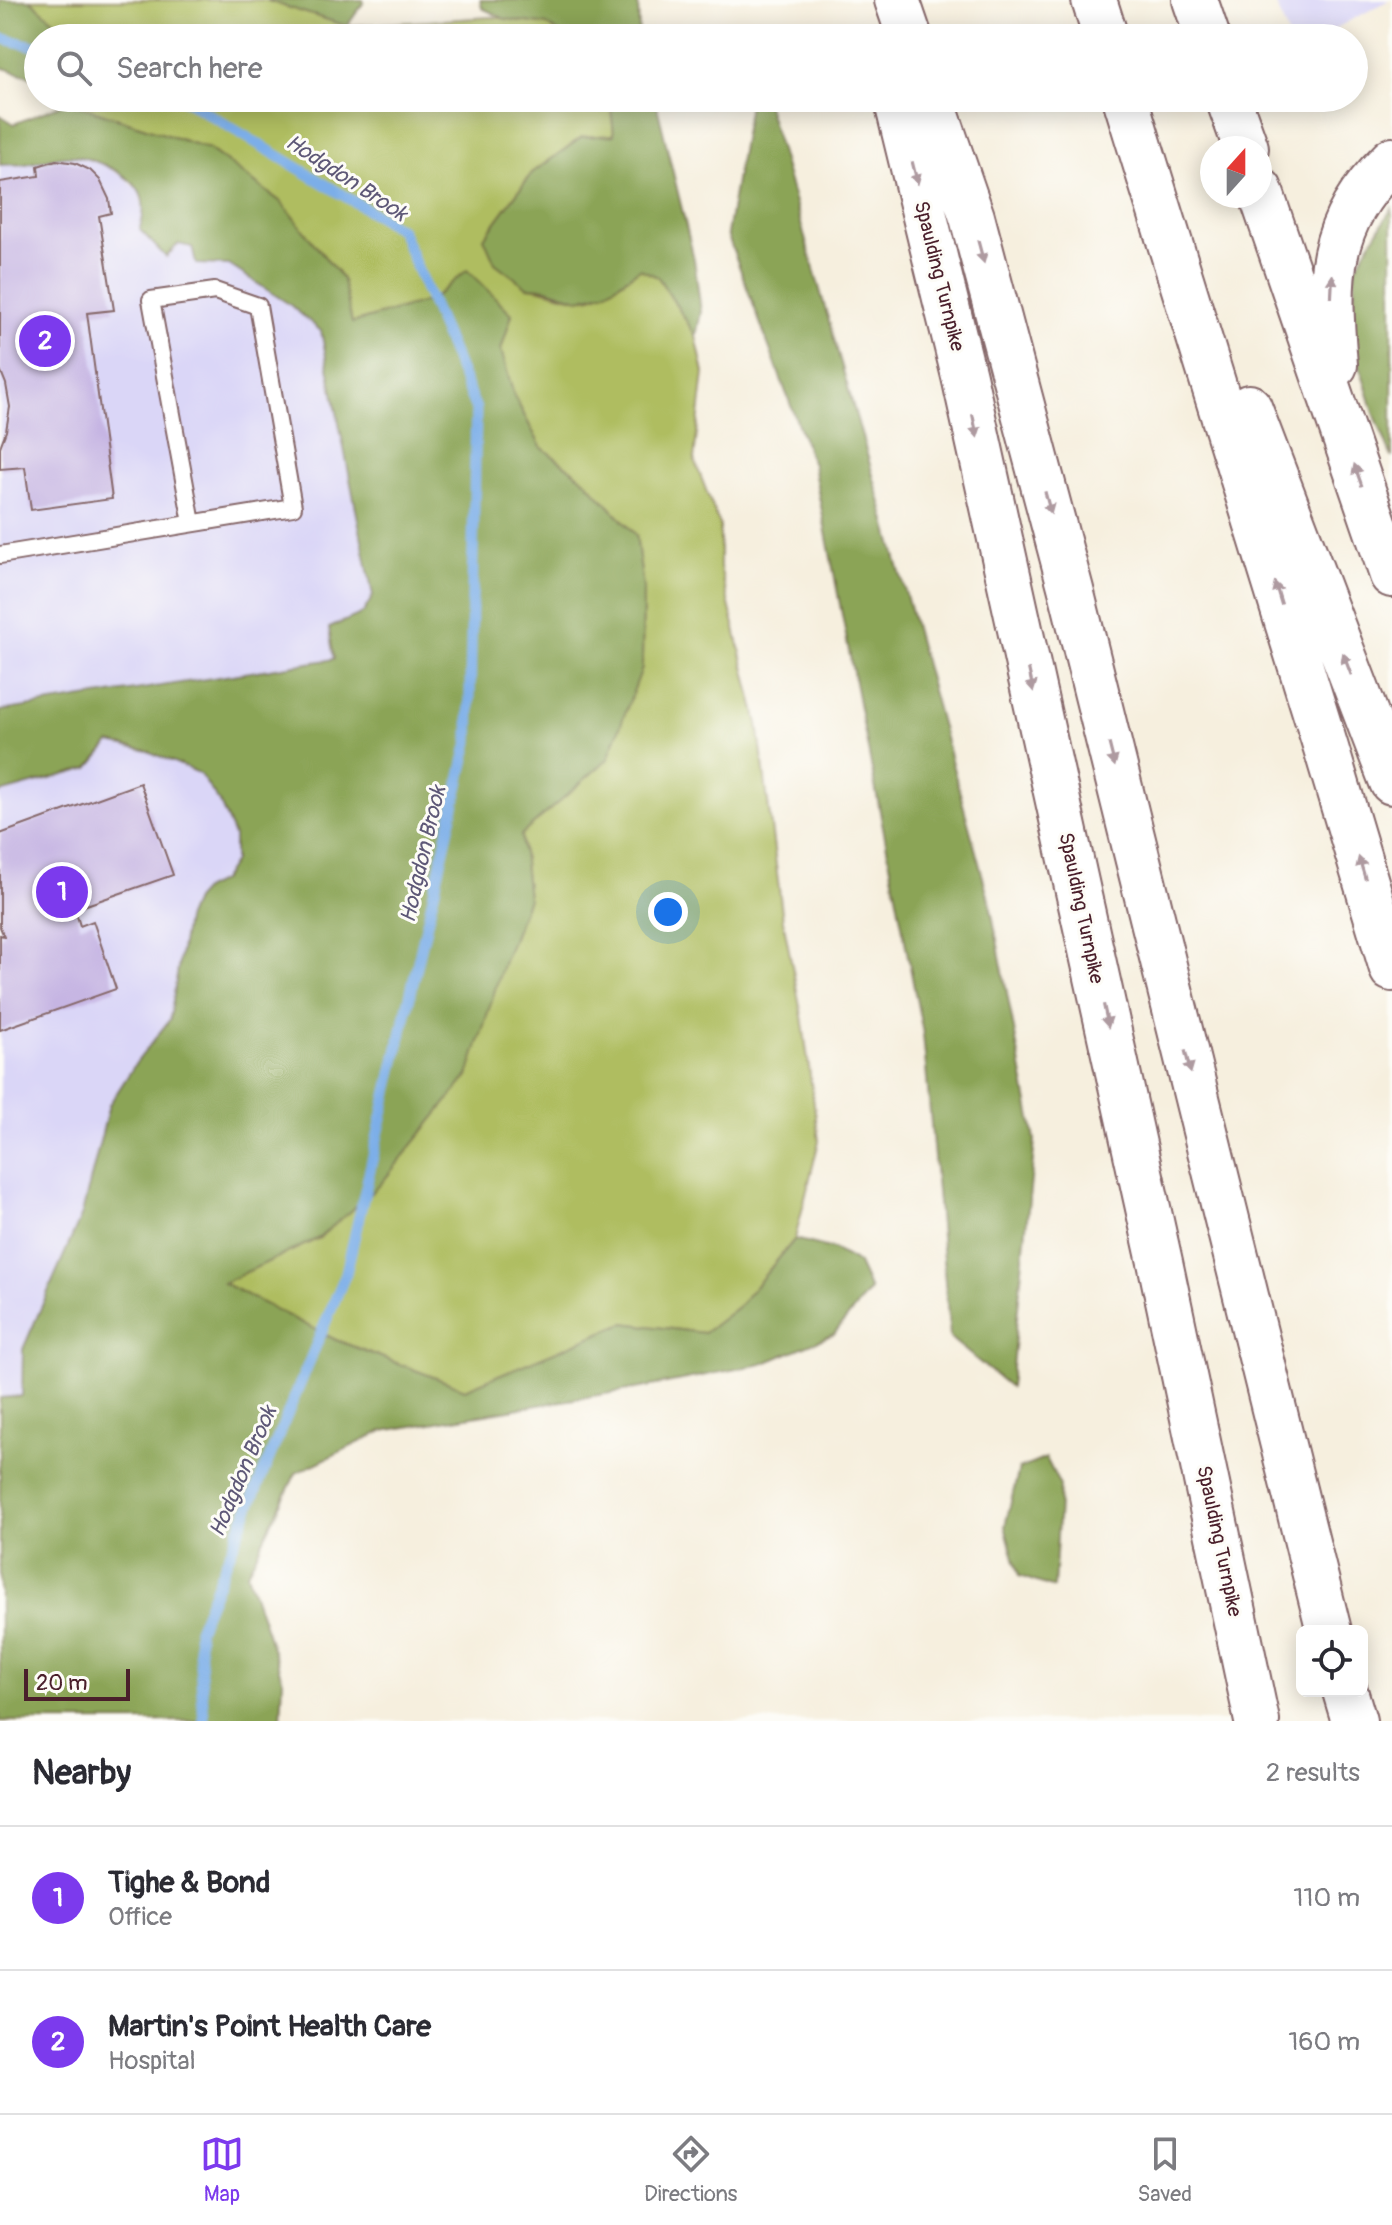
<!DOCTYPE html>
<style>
body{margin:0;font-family:Pangolin,sans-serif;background:#f2f2f3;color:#2b2b33}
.controls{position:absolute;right:24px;bottom:24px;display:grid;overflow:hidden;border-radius:12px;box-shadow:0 4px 20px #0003}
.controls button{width:72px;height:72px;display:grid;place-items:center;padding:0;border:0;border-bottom:2px solid #e1e1e2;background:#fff;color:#2b2b33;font:40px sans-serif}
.compass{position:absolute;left:1200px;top:136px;width:72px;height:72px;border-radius:50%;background:#fff;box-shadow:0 4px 20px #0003;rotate:21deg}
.scale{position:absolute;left:24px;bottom:20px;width:106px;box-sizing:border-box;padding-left:8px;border:4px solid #4a1f2b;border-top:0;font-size:22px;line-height:28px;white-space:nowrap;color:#4a1f2b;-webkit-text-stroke:6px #fdfcf7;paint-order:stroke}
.you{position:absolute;left:668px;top:912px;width:28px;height:28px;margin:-20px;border:6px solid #fff;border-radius:50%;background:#1a73e8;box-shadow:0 0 0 12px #1a73e833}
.badge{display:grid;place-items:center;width:52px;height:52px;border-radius:50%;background:#7c3aed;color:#fff;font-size:26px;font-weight:700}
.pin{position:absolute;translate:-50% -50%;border:4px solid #fff;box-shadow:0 2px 8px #0006}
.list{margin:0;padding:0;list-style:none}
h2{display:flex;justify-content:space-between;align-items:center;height:104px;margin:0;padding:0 32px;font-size:34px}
h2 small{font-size:26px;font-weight:400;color:#7c7c81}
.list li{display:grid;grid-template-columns:52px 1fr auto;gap:24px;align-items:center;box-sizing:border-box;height:144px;padding:0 32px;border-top:2px solid #e1e1e2}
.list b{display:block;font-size:30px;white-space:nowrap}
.list p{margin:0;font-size:26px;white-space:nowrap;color:#7c7c81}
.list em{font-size:26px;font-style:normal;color:#7c7c81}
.icon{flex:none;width:44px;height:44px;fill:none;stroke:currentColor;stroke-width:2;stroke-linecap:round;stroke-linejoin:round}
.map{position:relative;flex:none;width:1392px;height:1721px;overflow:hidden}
.search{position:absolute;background:#fff;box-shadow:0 4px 20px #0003;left:24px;right:24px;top:24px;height:88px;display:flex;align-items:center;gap:20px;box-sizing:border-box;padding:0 28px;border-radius:44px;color:#7c7c81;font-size:30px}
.sheet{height:392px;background:#fff}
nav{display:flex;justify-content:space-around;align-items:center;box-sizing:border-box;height:112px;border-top:2px solid #e1e1e2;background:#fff;font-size:22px;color:#7c7c81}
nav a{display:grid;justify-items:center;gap:4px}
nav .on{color:#7c3aed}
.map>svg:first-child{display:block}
</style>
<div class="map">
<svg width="1392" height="1721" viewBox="0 0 1392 1721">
<rect width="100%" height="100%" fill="#fdfcf7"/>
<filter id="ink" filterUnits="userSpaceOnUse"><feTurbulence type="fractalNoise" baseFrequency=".0125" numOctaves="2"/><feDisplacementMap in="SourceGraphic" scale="16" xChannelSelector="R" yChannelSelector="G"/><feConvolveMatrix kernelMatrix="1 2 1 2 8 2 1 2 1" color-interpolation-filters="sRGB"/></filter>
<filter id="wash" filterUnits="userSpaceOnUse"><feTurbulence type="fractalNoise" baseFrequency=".006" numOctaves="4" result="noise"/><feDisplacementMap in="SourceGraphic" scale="32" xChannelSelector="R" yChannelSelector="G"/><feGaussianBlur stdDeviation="1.8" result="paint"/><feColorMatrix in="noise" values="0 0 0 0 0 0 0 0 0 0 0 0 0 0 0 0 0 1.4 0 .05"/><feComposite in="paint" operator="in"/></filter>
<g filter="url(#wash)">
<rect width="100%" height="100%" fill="#f6efde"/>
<!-- built -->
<path fill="#dad6f7" d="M 1274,0 L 1389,0 L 1317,38 L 1289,38 Z
M 61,156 L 76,156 L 105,166 L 125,178 L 139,192 L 144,213 L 140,230 L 165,256 L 178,244 L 192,247 L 196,264 L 229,265 L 245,274 L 311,321 L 321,331 L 373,596 L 363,613 L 329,628 L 335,659 L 0,711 L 0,165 L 23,164 Z
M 109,743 L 148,751 L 199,773 L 220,803 L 234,836 L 234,861 L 221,881 L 204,889 L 194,900 L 186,919 L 170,1019 L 136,1063 L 109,1105 L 82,1214 L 23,1349 L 22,1396 L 0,1398 L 0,793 L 89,768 Z"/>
<!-- green -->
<path fill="#afbd60" stroke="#7c6e46" stroke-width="2" d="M 30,0 L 265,0 L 347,26 L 492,17 L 547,25 L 568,38 L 71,38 Z
M 67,98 L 610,98 L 614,135 L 582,137 L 532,173 L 484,238 L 527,287 C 545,288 560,296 577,298 C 599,301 622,281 640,269 L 658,277 L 696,336 L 704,373 L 694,459 L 720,526 L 720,567 L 758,724 L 783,920 L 802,1016 L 819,1141 L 795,1239 L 739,1306 L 704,1333 L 624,1323 L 465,1389 L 336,1340 L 222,1283 L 320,1238 L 504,961 L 528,898 L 521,835 L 642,668 L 643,588 L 636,535 L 585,480 L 541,447 L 514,396 L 501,350 L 512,314 L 467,271 L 431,300 L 352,323 L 343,280 L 281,202 L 209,149 L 68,102 Z"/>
<!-- forest -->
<path fill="#8ba456" stroke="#6a6240" stroke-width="2" d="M 0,0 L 30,0 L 70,34 L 71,38 L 38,38 L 38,79 L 0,67 Z
M 265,0 L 363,0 L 364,2 L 347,26 Z
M 480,0 L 638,0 L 639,38 L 568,38 L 547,25 L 505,19 L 482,8 Z
M 610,98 L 655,98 L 694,259 L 701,312 L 696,336 L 658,277 L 640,269 L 606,292 L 579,299 L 544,288 L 527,287 L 495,263 L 484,238 L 532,173 L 582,137 L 614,135 Z
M 750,98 L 765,98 L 879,496 L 990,903 L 1035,1140 L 1010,1387 L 950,1338 L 923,1034 L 813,465 L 727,234 Z
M 68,102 L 209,149 L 281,202 L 343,280 L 352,323 L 431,300 L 467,270 L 512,314 L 501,350 L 514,396 L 541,447 L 585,480 L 636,535 L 643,588 L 642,668 L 608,759 L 521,835 L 528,898 L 504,961 L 468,1076 L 380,1185 L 319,1238 L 223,1283 L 336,1340 L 465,1389 L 624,1323 L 704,1333 L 739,1306 L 795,1239 L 833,1249 L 857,1262 L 870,1290 L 834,1334 L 762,1364 L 641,1388 L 383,1431 L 296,1473 L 247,1573 L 283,1681 L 281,1721 L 0,1721 L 0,1398 L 22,1396 L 23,1349 L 82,1214 L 109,1105 L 136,1063 L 170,1019 L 186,919 L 194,900 L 204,889 L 221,881 L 234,861 L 234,836 L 220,803 L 199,773 L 148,751 L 110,743 L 89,768 L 0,793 L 0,711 L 334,659 L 329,628 L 363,613 L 373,596 L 321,331 L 289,304 L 229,265 L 196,264 L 192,247 L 178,244 L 166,257 L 140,230 C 143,218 146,205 140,193 C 131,174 95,159 75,156 C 58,154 42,162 25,164 C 17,165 8,164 0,165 L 0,115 L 14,124 Z
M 1392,208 L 1392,458 L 1374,413 L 1353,343 L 1355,268 Z
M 1046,1458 L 1060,1486 L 1054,1588 L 1019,1576 L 1005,1526 L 1019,1469 Z"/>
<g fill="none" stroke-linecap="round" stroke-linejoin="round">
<!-- stream -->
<path stroke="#7baee8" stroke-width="11" d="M 0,38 L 38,47
M 182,98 L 401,230 L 476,409 L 469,741 L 346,1273 L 198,1630 L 204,1721"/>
</g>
<g id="blocks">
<!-- building -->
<path fill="#c6b5e3" d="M 56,160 L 75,163 L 90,170 L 100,180 L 109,199 L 111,213 L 99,216 L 114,310 L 87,313 L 112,499 L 31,510 L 25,467 L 0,469 L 0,447 L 6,431 L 10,407 L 6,384 L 0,369 L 0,182 L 39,176 L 38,166 Z
M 140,783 L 173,875 L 75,909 L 80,926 L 93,921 L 116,989 L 0,1030 L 0,935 L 4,936 L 0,927 L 0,834 Z"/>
</g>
</g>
<g filter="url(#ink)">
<use href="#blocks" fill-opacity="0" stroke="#86686a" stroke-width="2"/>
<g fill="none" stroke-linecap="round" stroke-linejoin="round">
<defs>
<path id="service" d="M 0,555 L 293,507 L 258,306 L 215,291 L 151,300 L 192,523"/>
<path id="motorway" d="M 897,0 L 910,38
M 1094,0 L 1106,38
M 1195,0 L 1208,38
M 896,98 L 964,376 L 1160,1262 L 1257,1721
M 931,98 L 972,217 L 1071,590 L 1329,1631
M 1125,98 L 1326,748 L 1392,969
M 1228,98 L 1246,148
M 1260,190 L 1392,575
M 1335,365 C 1328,279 1325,225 1392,160
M 1249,407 L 1392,782
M 1345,1691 L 1354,1721"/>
</defs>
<!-- service casing -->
<use href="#service" stroke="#86686a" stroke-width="20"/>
<!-- motorway casing -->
<use href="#motorway" stroke="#86686a" stroke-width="48"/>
<!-- service -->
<use href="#service" stroke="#fff" stroke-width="16"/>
<!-- motorway -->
<use href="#motorway" stroke="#fff" stroke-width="44"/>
</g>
<!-- one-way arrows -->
<defs><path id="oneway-solid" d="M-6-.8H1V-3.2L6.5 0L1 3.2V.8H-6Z" transform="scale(2)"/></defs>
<g fill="#ae9aa0">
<use href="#oneway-solid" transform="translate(915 173) rotate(76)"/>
<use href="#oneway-solid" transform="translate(981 252) rotate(75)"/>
<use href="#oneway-solid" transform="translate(1332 286) rotate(-87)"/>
<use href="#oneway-solid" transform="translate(975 426) rotate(78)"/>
<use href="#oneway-solid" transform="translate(1358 475) rotate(-109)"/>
<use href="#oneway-solid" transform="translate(1048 503) rotate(75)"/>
<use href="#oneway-solid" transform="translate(1278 593) rotate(-107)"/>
<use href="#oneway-solid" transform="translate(1347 664) rotate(-111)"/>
<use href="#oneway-solid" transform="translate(1031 680) rotate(78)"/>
<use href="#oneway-solid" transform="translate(1112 755) rotate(76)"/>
<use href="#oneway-solid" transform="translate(1362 868) rotate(-107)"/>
<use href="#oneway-solid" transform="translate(1106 1016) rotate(78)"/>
<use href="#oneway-solid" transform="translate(1188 1062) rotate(76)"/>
</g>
</g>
<g text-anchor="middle" stroke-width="6" stroke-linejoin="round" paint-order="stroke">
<!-- street labels -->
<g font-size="20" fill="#4a1f2b" stroke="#fdfcf7">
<text transform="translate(940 276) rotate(76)" y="7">Spaulding Turnpike</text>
<text transform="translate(1082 908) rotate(78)" y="7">Spaulding Turnpike</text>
<text transform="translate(1220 1541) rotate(78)" y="7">Spaulding Turnpike</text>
</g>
<!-- water labels -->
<g font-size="22" font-style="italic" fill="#5e5877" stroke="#fdfcf7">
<text transform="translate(347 177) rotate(33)" y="8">Hodgdon Brook</text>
<text transform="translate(422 854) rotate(-77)" y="8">Hodgdon Brook</text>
<text transform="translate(242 1471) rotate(-67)" y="8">Hodgdon Brook</text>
</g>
</g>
</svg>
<div class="controls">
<button><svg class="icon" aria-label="locate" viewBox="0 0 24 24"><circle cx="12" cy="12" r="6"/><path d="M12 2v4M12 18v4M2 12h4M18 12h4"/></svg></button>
</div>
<svg class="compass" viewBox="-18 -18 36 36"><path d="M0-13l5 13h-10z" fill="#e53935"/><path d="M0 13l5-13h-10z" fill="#7c7c81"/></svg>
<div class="scale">20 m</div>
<div class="you"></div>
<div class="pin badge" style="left:62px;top:892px">1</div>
<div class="pin badge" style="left:45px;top:341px">2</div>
<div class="search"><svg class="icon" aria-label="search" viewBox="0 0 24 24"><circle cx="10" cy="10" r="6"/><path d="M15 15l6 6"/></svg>Search here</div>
</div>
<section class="sheet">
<h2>Nearby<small>2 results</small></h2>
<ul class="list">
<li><span class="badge">1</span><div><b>Tighe &amp; Bond</b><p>Office</p></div><em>110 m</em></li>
<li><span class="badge">2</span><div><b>Martin's Point Health Care</b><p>Hospital</p></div><em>160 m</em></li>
</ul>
</section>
<nav>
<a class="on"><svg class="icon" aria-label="map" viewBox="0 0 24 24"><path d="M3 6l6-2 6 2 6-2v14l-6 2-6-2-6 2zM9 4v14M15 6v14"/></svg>Map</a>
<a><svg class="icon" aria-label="directions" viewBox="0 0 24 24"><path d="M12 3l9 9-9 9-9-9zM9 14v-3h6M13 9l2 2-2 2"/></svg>Directions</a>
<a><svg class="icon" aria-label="saved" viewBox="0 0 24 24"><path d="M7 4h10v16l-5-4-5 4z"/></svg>Saved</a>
</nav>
